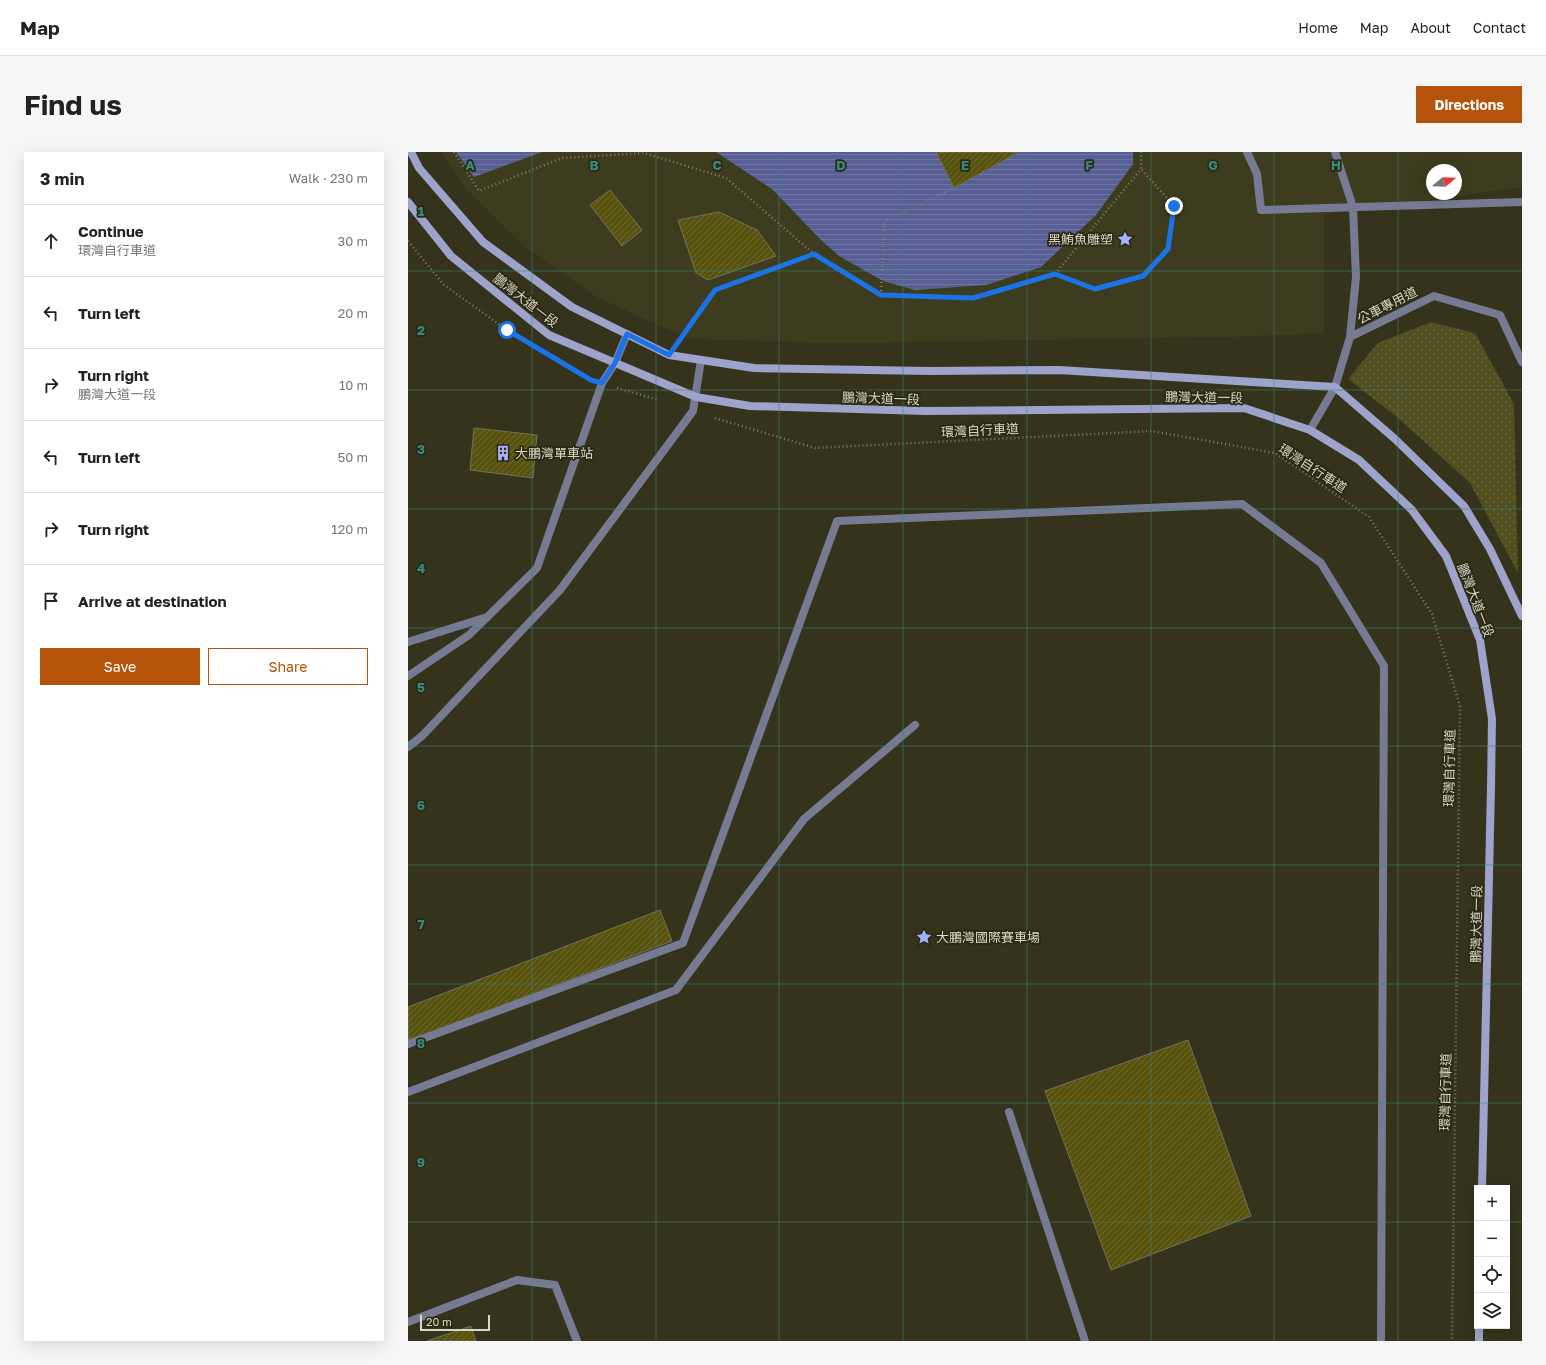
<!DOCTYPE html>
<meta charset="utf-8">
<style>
body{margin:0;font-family:"Golos Text","Noto Sans TC",sans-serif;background:#f6f6f6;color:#222}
.controls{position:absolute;right:12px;bottom:12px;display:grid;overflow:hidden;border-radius:0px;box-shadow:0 4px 16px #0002}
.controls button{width:36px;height:36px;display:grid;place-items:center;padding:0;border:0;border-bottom:1px solid #e0e0e0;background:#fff;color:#222;font:20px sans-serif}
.compass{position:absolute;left:1018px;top:12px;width:36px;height:36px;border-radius:50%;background:#fff;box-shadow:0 4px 16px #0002;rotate:71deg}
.scale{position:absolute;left:12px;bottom:10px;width:70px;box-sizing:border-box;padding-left:4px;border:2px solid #d8d7c9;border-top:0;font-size:11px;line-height:14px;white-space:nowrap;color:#d8d7c9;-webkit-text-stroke:3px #2b2912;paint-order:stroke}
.stop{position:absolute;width:12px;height:12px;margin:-9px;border:3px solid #1a73e8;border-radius:50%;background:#fff}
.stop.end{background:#1a73e8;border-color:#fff;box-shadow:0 1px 4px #0008}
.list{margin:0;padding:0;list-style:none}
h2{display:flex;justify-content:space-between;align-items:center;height:52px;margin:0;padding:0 16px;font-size:17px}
h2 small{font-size:13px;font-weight:400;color:#767676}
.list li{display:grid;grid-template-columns:26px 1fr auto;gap:12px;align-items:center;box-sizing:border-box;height:72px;padding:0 16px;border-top:1px solid #e0e0e0}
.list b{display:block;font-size:15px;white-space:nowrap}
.list p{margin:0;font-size:13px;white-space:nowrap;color:#767676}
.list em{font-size:13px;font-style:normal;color:#767676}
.actions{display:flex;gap:8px;padding:12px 16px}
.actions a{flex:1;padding:9px 0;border:1px solid #b45309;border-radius:0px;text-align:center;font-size:14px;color:#b45309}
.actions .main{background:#b45309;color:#fff}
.icon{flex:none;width:22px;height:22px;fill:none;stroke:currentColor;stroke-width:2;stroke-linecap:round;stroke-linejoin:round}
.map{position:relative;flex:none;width:1114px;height:1189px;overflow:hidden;border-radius:0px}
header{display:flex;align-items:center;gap:24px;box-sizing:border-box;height:56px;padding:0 20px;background:#fff;border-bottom:1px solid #e0e0e0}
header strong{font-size:19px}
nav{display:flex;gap:22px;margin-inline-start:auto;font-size:14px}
.intro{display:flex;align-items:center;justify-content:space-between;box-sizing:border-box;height:96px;padding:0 24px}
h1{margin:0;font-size:28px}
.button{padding:10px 18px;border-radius:0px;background:#b45309;color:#fff;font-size:14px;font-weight:700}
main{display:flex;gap:24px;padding:0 24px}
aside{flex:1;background:#fff;border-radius:0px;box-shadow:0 4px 16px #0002}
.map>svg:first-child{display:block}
</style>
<header>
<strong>Map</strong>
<nav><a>Home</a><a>Map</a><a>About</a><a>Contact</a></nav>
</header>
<div class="intro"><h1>Find us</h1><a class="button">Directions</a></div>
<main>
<aside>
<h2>3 min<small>Walk · 230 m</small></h2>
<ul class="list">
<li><svg class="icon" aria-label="ahead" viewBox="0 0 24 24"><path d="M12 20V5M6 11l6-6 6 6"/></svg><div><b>Continue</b><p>環灣自行車道</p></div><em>30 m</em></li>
<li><svg class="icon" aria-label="left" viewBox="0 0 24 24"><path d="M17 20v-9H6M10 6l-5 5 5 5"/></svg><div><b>Turn left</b></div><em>20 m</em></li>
<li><svg class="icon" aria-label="right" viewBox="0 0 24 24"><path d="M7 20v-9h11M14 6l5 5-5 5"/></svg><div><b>Turn right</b><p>鵬灣大道一段</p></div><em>10 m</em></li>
<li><svg class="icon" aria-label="left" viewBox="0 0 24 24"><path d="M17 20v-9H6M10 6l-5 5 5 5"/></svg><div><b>Turn left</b></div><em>50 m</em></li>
<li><svg class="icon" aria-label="right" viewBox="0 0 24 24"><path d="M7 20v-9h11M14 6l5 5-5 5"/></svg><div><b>Turn right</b></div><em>120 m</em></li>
<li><svg class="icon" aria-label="arrive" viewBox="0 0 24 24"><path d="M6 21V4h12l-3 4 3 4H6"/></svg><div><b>Arrive at destination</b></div></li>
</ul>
<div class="actions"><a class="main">Save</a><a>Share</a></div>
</aside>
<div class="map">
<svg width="1114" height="1189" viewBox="0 0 1114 1189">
<defs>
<pattern id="green-dots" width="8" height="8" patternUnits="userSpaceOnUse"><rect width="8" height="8" fill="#514e20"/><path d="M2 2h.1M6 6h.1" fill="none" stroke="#69673f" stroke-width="1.8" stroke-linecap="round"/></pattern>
<pattern id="water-rules" width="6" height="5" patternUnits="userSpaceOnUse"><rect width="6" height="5" fill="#585f94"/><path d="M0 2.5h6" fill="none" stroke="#6f75a2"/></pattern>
<pattern id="building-hatch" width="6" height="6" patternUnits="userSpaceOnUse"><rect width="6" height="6" fill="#57520e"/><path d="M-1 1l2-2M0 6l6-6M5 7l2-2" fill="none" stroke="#6e6a30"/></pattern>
</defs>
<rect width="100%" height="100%" fill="#35331c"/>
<!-- built -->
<path fill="#3e3c1e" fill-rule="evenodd" d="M 33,0 L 1114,0 L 1114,35 L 916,62 L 916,181 L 822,185 L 428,191 L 281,187 L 190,146 L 116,94 L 59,38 ZM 1024,18 L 1048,18 L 1048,42 L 1024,42 Z"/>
<!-- green -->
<path fill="url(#green-dots)" d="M 1023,170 L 1067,181 L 1106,252 L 1110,421 L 1062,331 L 989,265 L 940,227 L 970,191 Z"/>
<!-- water -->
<path fill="url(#water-rules)" d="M 48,0 L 134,0 L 66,25 Z
M 308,0 L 725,0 L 725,12 L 688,63 L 633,115 L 578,133 L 507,138 L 475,129 L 431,104 L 412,87 L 364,37 Z"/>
<!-- building -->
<path fill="url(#building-hatch)" stroke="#737259" d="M 528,0 L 611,0 L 546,36 Z
M 202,38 L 234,78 L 214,94 L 182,53 Z
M 311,60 L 349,78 L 368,104 L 300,128 L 288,121 L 270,68 Z
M 66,276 L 129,283 L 125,326 L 62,318 Z
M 252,758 L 264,789 L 0,889 L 0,855 Z
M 780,888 L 843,1064 L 703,1118 L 637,939 Z
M 63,1174 L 68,1189 L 19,1189 Z"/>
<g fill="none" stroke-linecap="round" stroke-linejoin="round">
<!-- path -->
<path stroke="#807e6b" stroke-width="2.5" stroke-dasharray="1 3" stroke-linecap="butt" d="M 46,0 L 71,39 L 154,6 L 236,1 L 318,26 L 406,102 L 473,143 L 565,146 L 647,122 L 733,17 L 733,0
M 0,89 L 36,133 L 99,178 L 127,194
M 647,122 L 687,137 L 735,124 L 760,97 L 766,54 L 733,17
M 473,143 L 476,70 L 546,36
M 272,188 L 307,138 L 406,102
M 138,201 L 180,226
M 209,236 L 251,248
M 307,266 L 407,296 L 744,279 L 867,301 L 961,365 L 1024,462 L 1052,554 L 1044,1189"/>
<!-- lane -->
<path stroke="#767b93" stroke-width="8" d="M 839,0 L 849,22 L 853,58 L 1114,50
M 942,185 L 1026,144 L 1092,163 L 1114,210
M 902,278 L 927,235 L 942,185 L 948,125 L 945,55 L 927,0
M 0,490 L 79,465
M 0,892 L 275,791 L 429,369 L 834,352 L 913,411 L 976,514 L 973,1189
M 0,940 L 268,838 L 396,667 L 507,573
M 0,1170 L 109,1128 L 147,1133 L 169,1189"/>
<!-- street -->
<path stroke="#767b93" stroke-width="8" d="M 0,524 L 61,483 L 129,416 L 194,231 L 207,211 L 219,182
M 0,595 L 14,584 L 152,438 L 285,259 L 293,208
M 601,960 L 677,1189"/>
<!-- secondary -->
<path stroke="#9da3cb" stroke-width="8" d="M 3,0 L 11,16 L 75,90 L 164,155 L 261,203 L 346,216 L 522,219 L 651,218 L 927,235 L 987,287 L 1056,354 L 1082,397 L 1114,464
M 0,50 L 43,104 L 141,183 L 288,245 L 342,254 L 518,259 L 836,256 L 902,278 L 951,308 L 1004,358 L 1038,404 L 1072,488 L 1084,567 L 1083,635 L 1074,1036
M 1071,1189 L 1071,1174"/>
</g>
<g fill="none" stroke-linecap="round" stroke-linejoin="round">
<!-- route -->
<path stroke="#1a73e8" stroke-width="5" d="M 99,178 L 183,228 L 194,231 L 207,211 L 219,182 L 261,203 L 307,138 L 406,102 L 473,143 L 565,146 L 647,122 L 687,137 L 735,124 L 760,97 L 766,54"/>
</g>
<!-- grid -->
<path fill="none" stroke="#378980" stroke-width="1" stroke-opacity="0.55" d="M 124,0 L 124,1189M 248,0 L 248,1189M 371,0 L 371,1189M 495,0 L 495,1189M 619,0 L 619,1189M 743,0 L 743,1189M 866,0 L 866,1189M 990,0 L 990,1189M 0,119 L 1114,119M 0,238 L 1114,238M 0,357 L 1114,357M 0,476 L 1114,476M 0,594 L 1114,594M 0,713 L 1114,713M 0,832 L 1114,832M 0,951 L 1114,951M 0,1070 L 1069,1070M 1099,1070 L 1114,1070"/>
<!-- icons -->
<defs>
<symbol id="sight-bare" viewBox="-9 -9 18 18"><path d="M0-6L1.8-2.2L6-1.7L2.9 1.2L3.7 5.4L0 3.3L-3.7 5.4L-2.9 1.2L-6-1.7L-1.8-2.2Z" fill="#a6b1fc" stroke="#2b2912" stroke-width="2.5" paint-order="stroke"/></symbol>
<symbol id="building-bare" viewBox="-9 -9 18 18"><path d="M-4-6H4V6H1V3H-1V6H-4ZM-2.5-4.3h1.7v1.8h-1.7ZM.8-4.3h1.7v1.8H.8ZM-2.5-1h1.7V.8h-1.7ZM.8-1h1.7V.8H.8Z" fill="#a6b1fc" stroke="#2b2912" stroke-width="2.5" paint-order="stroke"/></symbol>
</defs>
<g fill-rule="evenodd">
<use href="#sight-bare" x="706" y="76" width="22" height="22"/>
<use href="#building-bare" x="84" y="290" width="22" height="22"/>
<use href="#sight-bare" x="505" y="774" width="22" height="22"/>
</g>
<g text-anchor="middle" stroke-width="3.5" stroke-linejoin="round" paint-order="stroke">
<!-- poi labels -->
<g font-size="13" fill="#d8d7c9" stroke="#2b2912" text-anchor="start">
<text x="705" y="92" text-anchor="end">黑鮪魚雕塑</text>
<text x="107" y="306">大鵬灣單車站</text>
<text x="528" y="790">大鵬灣國際賽車場</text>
</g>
<!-- street labels -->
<g font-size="13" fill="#d8d7c9" stroke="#2b2912">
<text transform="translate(118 148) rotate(38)" y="5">鵬灣大道一段</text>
<text transform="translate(979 153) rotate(-27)" y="5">公車專用道</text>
<text transform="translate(796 245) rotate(1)" y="5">鵬灣大道一段</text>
<text transform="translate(473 246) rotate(2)" y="5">鵬灣大道一段</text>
<text transform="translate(572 278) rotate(-3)" y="5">環灣自行車道</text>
<text transform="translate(905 316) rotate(33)" y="5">環灣自行車道</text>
<text transform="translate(1068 448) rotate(69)" y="5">鵬灣大道一段</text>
<text transform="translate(1041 616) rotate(-89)" y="5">環灣自行車道</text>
<text transform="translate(1068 772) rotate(-89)" y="5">鵬灣大道一段</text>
<text transform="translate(1037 940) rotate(-89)" y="5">環灣自行車道</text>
</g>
</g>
<g font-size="13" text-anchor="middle" font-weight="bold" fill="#378980" stroke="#2b2912" stroke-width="3.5" stroke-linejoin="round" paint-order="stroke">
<text x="62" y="18">A</text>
<text x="186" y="18">B</text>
<text x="309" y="18">C</text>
<text x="433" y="18">D</text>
<text x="557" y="18">E</text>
<text x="681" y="18">F</text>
<text x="805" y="18">G</text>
<text x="928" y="18">H</text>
<text x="13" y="64">1</text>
<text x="13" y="183">2</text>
<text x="13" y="302">3</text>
<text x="13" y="421">4</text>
<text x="13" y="540">5</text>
<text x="13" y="658">6</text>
<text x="13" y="777">7</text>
<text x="13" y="896">8</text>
<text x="13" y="1015">9</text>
</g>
</svg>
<div class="controls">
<button>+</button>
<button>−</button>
<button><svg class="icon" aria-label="locate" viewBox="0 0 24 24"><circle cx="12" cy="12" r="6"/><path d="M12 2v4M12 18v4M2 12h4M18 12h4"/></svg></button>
<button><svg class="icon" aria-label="layers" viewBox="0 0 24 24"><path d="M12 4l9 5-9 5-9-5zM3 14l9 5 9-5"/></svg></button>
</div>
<svg class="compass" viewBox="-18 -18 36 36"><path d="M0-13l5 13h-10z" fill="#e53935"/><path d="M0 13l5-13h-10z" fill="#767676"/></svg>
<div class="scale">20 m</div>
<div class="stop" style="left:99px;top:178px"></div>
<div class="stop end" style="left:766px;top:54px"></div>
</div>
</main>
